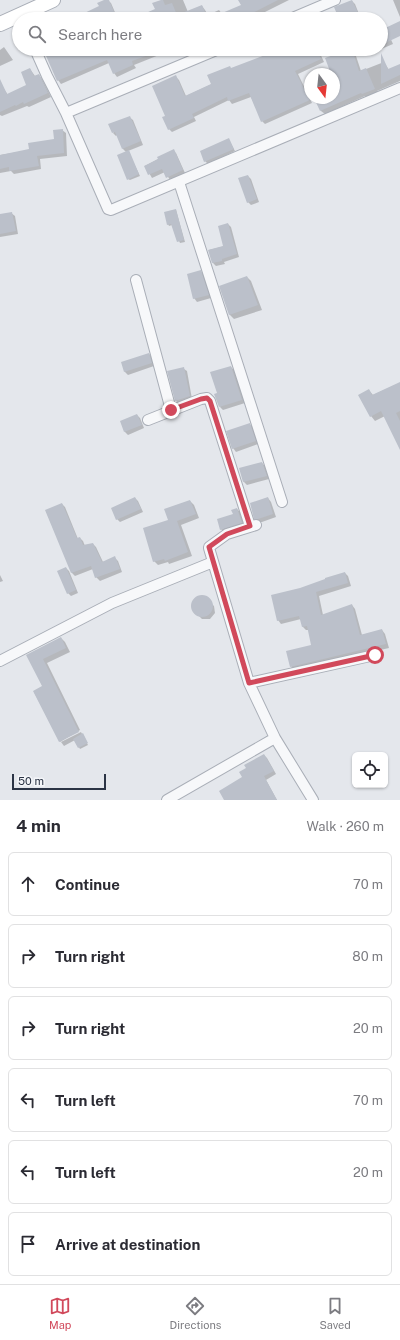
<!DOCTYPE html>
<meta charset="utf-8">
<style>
body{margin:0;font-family:"Public Sans",sans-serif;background:#f7f7f7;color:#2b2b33}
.controls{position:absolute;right:12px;bottom:12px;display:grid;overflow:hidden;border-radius:6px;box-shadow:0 1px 3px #0004}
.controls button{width:36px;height:36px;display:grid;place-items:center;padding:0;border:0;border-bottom:1px solid #e1e1e2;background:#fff;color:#2b2b33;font:20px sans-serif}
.compass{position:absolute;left:304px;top:68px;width:36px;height:36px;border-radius:50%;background:#fff;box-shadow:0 1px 3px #0004;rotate:165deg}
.scale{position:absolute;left:12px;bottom:10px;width:94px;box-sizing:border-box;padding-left:4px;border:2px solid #2b3445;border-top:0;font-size:11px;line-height:14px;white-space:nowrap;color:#2b3445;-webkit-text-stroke:3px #f4f6f9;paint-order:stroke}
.stop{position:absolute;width:12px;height:12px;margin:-9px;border:3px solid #d1495b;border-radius:50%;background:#fff}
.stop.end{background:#d1495b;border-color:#fff;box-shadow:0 1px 4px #0008}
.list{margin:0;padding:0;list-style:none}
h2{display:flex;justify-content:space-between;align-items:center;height:52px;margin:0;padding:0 16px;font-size:17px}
h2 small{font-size:13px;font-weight:400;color:#7c7c81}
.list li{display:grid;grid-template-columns:26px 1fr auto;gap:12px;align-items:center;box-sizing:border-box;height:64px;margin:0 8px 8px;padding:0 8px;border:1px solid #e1e1e2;border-radius:6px}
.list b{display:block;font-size:15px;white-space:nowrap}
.list em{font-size:13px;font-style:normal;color:#7c7c81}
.icon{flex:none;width:22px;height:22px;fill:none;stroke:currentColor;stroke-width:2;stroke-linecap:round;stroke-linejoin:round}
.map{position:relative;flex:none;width:400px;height:800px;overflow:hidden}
.search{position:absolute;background:#fff;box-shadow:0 1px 3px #0004;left:12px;right:12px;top:12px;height:44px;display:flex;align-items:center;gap:10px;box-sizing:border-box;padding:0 14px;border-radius:22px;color:#7c7c81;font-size:15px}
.sheet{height:484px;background:#fff}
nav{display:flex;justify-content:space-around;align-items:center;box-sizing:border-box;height:56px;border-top:1px solid #e1e1e2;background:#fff;font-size:11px;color:#7c7c81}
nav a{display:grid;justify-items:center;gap:2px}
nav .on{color:#d1495b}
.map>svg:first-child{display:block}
</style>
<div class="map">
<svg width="400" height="800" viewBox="0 0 400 800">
<rect width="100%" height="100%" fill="#e4e7ec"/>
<!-- shadow -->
<path fill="#0003" d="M 107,0 L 111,3 L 117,17 L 112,19 L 74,19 L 100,7 Z
M 163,0 L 183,0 L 188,12 L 202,6 L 205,10 L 208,15 L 219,10 L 222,14 L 242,6 L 239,0 L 289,0 L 251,19 L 150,19 L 156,10 L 154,4 Z
M 393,0 L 400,0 L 400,17 Z
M 352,1 L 355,4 L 361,19 L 340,19 Z
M 47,15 L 51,19 L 39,19 Z
M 381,31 L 388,33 L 393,44 L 379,50 L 377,49 L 381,49 Z
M 4,47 L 13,60 L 0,66 L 0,50 Z
M 87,49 L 182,49 L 166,55 L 164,53 L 134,65 L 136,68 L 117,77 L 114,73 L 109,63 L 61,84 L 58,80 Z
M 283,49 L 318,49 L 324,62 L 298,74 L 312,103 L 265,124 L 262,121 L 251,97 L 232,104 L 229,100 L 194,117 L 196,121 L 172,132 L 169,129 L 166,116 L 176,77 L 179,80 L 186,96 L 212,84 L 232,69 Z
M 351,50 L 355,53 L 361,71 L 384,62 L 389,70 L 400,66 L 400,81 L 377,91 L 378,93 L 366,97 L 365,96 L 325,114 L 321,111 L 315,98 L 334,98 L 334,74 L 331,74 Z
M 30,69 L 35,76 L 39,75 L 42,79 L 51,97 L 29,107 L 27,106 L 2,116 L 0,115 L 0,83 L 8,95 L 28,85 Z
M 129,117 L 133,120 L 143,145 L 128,151 L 140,176 L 130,180 L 128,179 L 126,152 L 123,149 L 117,135 L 116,136 L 113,133 Z
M 62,130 L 66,133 L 67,156 L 40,159 L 41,169 L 14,174 L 11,171 L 0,173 L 0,155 L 30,150 L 55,140 Z
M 228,139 L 235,151 L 208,164 L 205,161 Z
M 173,151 L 176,153 L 185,173 L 170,180 L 165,172 L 152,178 L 145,166 Z
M 248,176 L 251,179 L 259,202 L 251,205 L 248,202 Z
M 176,210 L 185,242 L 180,243 L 172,225 L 169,226 L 168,224 Z
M 11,213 L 15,216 L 18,234 L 0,237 L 0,215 Z
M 228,224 L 231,227 L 239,257 L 224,262 L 225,264 L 216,266 L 213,263 L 209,250 L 225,246 Z
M 200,271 L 204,275 L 211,298 L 197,302 L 194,298 Z
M 247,277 L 251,281 L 262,310 L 234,319 L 230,315 L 221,287 Z
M 149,354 L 152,357 L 154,366 L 128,375 L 125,372 L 122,363 Z
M 231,367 L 234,370 L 245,403 L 223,410 L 220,407 Z
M 184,369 L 187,371 L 192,399 L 179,403 L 176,401 Z
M 400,383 L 400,447 L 385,416 L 375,421 L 371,416 L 369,390 L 373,395 Z
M 137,415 L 140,418 L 144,428 L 128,435 L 125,432 L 121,422 Z
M 249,424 L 253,427 L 258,444 L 236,452 L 233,448 Z
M 262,463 L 265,466 L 269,479 L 247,485 L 244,482 L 240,469 Z
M 135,498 L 138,501 L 143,512 L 120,522 L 117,519 Z
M 268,498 L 271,502 L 276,517 L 262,522 L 259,522 L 255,518 Z
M 190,501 L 194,505 L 199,518 L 181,525 L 192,556 L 169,564 L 168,562 L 158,565 L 154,561 L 169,521 Z
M 62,504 L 65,507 L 78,539 L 80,538 L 83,541 L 85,546 L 93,544 L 96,547 L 103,562 L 115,558 L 118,561 L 122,572 L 100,581 L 96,577 L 93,569 L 75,576 L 72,573 L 46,511 Z
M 237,509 L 240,512 L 245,526 L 224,533 L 221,529 L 234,515 Z
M 66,568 L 69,571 L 78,593 L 71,596 L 68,593 Z
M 345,573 L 348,576 L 351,586 L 319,596 L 323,615 L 352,605 L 355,609 L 362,635 L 382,630 L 385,634 L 389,648 L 294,670 L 291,667 L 312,646 L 309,630 L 306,630 L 303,627 L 301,619 L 281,624 L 278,620 L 301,589 Z
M 0,575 L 3,581 L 0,582 Z
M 198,597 L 205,597 L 214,606 L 215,613 L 210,619 L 202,619 L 193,610 L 193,603 Z
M 61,638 L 65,642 L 70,652 L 47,663 L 80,730 L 60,742 L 34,692 L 43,687 L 28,655 Z
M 81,732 L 88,745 L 80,749 L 75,740 L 64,746 L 61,742 Z
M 264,755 L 267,758 L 276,774 L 266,780 L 277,800 L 226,800 L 244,777 L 247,768 Z"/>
<!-- building -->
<path fill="#bbc0ca" d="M 104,0 L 109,0 L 115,14 L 102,19 L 72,19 L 99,6 L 97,3 Z
M 161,0 L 163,0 L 165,5 L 172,3 L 177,15 L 202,5 L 208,19 L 132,19 L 155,9 L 152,3 Z
M 238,0 L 278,0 L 241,19 L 208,19 L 241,5 Z
M 352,0 L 359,15 L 350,19 L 339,19 L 334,7 Z
M 400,21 L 400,36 L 381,45 L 381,30 Z
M 43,49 L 162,49 L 162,50 L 132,61 L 133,65 L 113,74 L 107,60 L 57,81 Z
M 281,49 L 317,49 L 321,59 L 295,71 L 310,100 L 261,122 L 249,93 L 228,101 L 227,97 L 192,114 L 194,118 L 168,130 L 162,117 L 165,116 L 152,86 L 176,75 L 185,96 L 211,84 L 207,75 L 230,66 L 231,68 Z
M 350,49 L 352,49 L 359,71 L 366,68 L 375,89 L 362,94 L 361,93 L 320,111 L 314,98 L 334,98 L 334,74 L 331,74 L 325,58 Z
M 381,53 L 388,69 L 400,64 L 400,75 L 381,84 Z
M 30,68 L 34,76 L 39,74 L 48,93 L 24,104 L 23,102 L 16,106 L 15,105 L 0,112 L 0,79 L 7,94 L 26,85 L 21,72 Z
M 130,116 L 141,141 L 122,149 L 115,132 L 112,133 L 108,124 Z
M 63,129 L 64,153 L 37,156 L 39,166 L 9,171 L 9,167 L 0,169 L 0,155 L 29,149 L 28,143 L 54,139 L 53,130 Z
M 229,138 L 234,149 L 204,162 L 200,151 Z
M 174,149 L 183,170 L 166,178 L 162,169 L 148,175 L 144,166 L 158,159 L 157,157 Z
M 129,150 L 139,174 L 127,180 L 117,155 Z
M 248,175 L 257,199 L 247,203 L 238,178 Z
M 176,209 L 184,240 L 177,242 L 171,224 L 167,225 L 164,212 Z
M 12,212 L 16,231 L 0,234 L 0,214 Z
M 228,223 L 237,254 L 222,259 L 222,261 L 212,263 L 208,250 L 223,246 L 218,226 Z
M 201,270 L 209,295 L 193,299 L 187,274 Z
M 247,276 L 258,305 L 229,315 L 219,286 Z
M 149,353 L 152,363 L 124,372 L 121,362 Z
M 231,366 L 242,400 L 219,407 L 214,394 L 217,393 L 210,372 Z
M 184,367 L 190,396 L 175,401 L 167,371 Z
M 400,382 L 400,411 L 396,413 L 400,421 L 400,450 L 381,411 L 370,417 L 358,395 L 369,389 L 372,395 Z
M 137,414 L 142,425 L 124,432 L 120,421 Z
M 250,423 L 256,441 L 232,449 L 226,431 Z
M 262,462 L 267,476 L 243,482 L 239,468 Z
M 135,497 L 141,509 L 116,520 L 111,508 Z
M 268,497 L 273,514 L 258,519 L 254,519 L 250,503 Z
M 190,500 L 196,514 L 177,521 L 188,552 L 165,561 L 164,559 L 153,562 L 143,528 L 168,520 L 164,509 Z
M 62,503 L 77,538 L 80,537 L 83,545 L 93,543 L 102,562 L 115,556 L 120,569 L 95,578 L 91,566 L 71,573 L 45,510 Z
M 237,508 L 242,523 L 220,530 L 217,519 L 233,514 L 231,510 Z
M 66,567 L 76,590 L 67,594 L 57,571 Z
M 345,572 L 348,583 L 316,592 L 321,615 L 352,604 L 360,635 L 382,629 L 386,644 L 290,667 L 286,651 L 311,645 L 307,626 L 302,627 L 299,616 L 277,621 L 271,595 L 300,588 L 325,579 L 325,578 Z
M191 606a11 11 0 1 1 22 0a11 11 0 1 1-22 0Z
M 61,637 L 66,648 L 43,659 L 79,732 L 59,742 L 33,691 L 42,686 L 26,655 Z
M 83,733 L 88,743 L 78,748 L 73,739 Z
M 264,754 L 274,771 L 264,776 L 277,800 L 224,800 L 219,791 L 242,777 L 239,772 L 246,768 L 244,765 Z"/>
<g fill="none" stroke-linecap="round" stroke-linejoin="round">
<defs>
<path id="street" d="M 290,19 L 335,0
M 35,49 L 47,76 L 66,113 L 108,209 L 111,210 L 400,88
M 66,113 L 219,49
M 179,182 L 282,502
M 136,280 L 171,410
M 148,420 L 201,399 L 207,398 L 210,401 L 250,526
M 256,525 L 227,534 L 209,547 L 209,548 L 249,683 L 275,738 L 313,800
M 0,661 L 112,603 L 213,562
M 249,683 L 375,655
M 167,800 L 275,738"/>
<path id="secondary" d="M 0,24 L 53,0"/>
</defs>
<!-- street casing -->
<use href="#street" stroke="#a9aeb7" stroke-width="12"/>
<!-- secondary casing -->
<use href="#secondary" stroke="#a9aeb7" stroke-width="16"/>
<!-- street -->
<use href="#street" stroke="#f7f8fa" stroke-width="10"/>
<!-- secondary -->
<use href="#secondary" stroke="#fff" stroke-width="14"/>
</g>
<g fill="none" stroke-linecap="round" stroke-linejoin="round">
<!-- route -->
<path stroke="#d1495b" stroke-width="5" d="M 171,410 L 201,399 L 207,398 L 210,401 L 250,526 L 227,534 L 209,547 L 249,683 L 375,655"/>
</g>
</svg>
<div class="controls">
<button><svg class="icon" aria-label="locate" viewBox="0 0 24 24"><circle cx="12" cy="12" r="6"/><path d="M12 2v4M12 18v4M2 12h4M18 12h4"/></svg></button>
</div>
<svg class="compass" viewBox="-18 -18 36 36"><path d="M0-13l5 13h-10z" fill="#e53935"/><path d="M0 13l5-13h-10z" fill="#7c7c81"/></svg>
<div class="scale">50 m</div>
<div class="stop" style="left:375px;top:655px"></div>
<div class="stop end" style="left:171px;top:410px"></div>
<div class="search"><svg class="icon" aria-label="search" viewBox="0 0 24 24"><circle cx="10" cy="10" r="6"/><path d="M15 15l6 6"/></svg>Search here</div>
</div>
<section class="sheet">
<h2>4 min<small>Walk · 260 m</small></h2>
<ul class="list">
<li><svg class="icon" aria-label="ahead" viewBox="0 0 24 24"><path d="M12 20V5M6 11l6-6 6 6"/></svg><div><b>Continue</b></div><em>70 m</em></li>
<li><svg class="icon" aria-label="right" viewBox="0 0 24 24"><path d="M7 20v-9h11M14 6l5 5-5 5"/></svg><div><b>Turn right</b></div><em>80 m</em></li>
<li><svg class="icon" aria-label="right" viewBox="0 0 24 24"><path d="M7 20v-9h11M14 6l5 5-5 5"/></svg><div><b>Turn right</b></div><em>20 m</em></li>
<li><svg class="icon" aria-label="left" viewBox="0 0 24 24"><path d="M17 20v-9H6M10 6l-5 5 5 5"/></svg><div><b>Turn left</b></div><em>70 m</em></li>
<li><svg class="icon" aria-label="left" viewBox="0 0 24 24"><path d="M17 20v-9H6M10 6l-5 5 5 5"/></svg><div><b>Turn left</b></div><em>20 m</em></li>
<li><svg class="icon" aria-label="arrive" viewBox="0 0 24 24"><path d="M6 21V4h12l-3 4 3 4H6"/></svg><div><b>Arrive at destination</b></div></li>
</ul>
</section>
<nav>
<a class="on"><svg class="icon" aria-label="map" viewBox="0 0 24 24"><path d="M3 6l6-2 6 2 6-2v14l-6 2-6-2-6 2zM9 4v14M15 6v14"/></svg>Map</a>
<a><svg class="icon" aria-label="directions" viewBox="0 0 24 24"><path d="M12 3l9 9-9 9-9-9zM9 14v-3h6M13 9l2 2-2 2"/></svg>Directions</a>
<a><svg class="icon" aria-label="saved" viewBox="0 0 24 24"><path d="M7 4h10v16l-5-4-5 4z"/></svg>Saved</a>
</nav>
